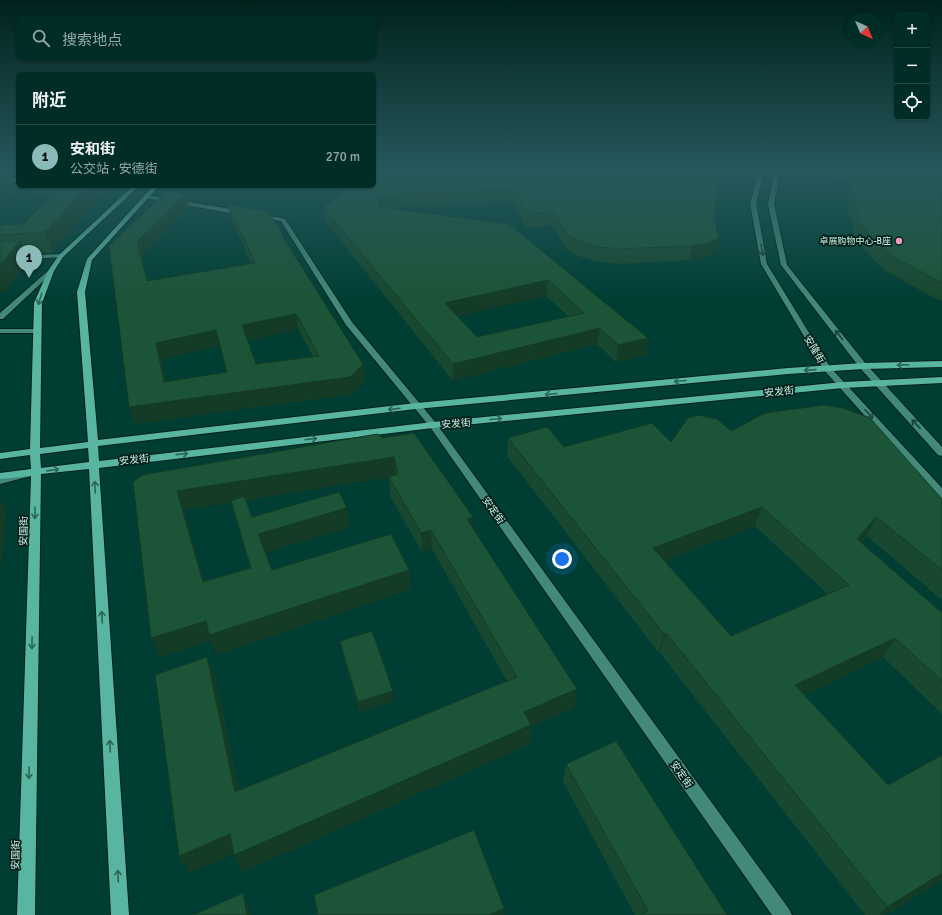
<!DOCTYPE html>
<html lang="zh">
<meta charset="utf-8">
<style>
body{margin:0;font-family:Signika,"Noto Sans SC",sans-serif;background:#0e3a33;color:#f1f3f6}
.controls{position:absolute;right:12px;top:12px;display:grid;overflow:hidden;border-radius:6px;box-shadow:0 1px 3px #0004}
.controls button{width:36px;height:36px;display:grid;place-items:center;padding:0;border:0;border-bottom:1px solid #224a44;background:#002e27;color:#f1f3f6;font:20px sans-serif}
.compass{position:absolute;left:846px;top:12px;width:36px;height:36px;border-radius:50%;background:#002e27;box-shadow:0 1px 3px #0004;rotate:136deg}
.you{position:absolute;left:562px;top:559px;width:14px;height:14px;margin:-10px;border:3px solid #fff;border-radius:50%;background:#1a73e8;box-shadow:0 0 0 6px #1a73e833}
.badge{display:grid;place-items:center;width:26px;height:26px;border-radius:50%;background:#8bbbb9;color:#111;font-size:13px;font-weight:700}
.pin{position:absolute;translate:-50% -33px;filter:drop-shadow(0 1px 2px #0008)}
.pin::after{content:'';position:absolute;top:21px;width:14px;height:12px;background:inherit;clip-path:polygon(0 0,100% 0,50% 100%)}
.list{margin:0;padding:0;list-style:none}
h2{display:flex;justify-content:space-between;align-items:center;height:52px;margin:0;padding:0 16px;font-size:17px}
h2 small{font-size:13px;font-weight:400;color:#95a8a7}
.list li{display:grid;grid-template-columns:26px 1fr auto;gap:12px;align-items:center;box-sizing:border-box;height:64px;padding:0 16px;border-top:1px solid #224a44}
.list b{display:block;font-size:15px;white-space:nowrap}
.list p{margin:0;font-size:13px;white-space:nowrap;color:#95a8a7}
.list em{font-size:13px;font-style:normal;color:#95a8a7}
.icon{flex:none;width:22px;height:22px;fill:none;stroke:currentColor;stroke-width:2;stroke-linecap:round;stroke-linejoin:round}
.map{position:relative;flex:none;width:942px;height:915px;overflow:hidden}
.search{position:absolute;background:#002e27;box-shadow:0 1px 3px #0004;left:16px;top:16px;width:360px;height:44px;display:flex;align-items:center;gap:10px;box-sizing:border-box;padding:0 14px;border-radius:6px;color:#95a8a7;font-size:15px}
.panel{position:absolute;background:#002e27;box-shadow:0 1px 3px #0004;left:16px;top:72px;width:360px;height:116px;border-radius:6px}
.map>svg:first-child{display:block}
</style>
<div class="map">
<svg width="942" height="915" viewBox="0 0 942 915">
<rect width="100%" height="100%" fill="#003e34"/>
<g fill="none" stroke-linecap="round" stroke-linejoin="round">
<defs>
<path id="street" d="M 147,195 L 242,211 L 245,213 L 242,215 L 145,198 L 144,197 Z
M 260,214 L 285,219 L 352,322 L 436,423 L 789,909 L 792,915 L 772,915 L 430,427 L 346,325 L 281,221 L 258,217 L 257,216 Z
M 61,254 L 64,256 L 63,257 L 0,261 L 0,257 Z"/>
<path id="secondary" d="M 759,171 L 765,171 L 756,203 L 767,264 L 830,367 L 942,488 L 942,499 L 938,498 L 824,370 L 761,264 L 750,203 Z
M 775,171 L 803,171 L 860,175 L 863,177 L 860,179 L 780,172 L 774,204 L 787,265 L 866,364 L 942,447 L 942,456 L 938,455 L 860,368 L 781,265 L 768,204 Z
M 18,178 L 18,182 L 0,184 L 0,180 Z
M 49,270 L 54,271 L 3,319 L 0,319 L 0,313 Z
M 0,329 L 37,329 L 41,331 L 37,333 L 0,333 Z
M 27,471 L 31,472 L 32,474 L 31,476 L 0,484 L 0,478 Z"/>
<path id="primary" d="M 133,186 L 139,186 L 63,257 L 54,271 L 42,303 L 40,448 L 88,442 L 77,292 L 87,259 L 153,186 L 159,186 L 92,260 L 85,292 L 98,440 L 416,403 L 788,368 L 863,363 L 942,361 L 942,367 L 863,369 L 788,374 L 416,409 L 98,446 L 99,461 L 433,422 L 843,382 L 942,377 L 942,383 L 843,388 L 433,428 L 99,468 L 129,915 L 111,915 L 89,469 L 41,474 L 35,915 L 17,915 L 31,476 L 0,479 L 0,473 L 31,469 L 30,455 L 0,459 L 0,453 L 30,449 L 34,303 L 48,271 L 59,255 ZM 88,448 L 89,462 L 41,468 L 40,454 Z"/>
</defs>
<!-- street casing -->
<use href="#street" stroke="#0a201b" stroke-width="2"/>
<!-- secondary casing -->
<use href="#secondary" stroke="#0a201b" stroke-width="2"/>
<!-- primary casing -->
<use href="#primary" stroke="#0a201b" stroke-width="2"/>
<!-- street -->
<use href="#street" fill="#42897a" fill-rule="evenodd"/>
<!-- secondary -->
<use href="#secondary" fill="#42897a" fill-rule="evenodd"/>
<!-- primary -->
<use href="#primary" fill="#58b5a1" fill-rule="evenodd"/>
</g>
<!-- wall -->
<path fill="#18482f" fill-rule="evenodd" d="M 374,171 L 716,198 L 715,222 L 716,253 L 705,257 L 689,260 L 617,264 L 596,261 L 581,257 L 567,250 L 553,226 L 526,227 L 514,203 L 387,208 L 509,224 L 648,338 L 646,355 L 616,362 L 597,344 L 453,381 L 325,221 L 323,207 L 343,194 ZM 546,296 L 569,317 L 477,337 L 457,316 Z
M 848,171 L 909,171 L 942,174 L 942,301 L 936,299 L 886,271 L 871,257 L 854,237 L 853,225 L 849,214 L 845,185 L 849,173 Z
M 32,186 L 108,186 L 108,188 L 52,252 L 26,254 L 28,261 L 6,290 L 0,291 L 0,235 L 23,224 L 50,197 L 36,197 Z
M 186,194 L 189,207 L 142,256 L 148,281 L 251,264 L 231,218 L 228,205 L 285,240 L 363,364 L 365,381 L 353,394 L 135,424 L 129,407 L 109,246 ZM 298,329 L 313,356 L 256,364 L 248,340 ZM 220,346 L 227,372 L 166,382 L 161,359 Z
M 731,431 L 942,499 L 942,600 L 867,536 L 861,543 L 942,613 L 942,714 L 883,657 L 805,695 L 942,880 L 885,915 L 865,915 L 660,653 L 659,653 L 507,456 L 508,438 L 564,447 L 671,442 ZM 755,526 L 828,594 L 731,636 L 665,561 Z
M 377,434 L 473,517 L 473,528 L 574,708 L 531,726 L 530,744 L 242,872 L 233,854 L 189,873 L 179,856 L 207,657 L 215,676 L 239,790 L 507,681 L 432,549 L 422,552 L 390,496 L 389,477 L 246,500 L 252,517 L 347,508 L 349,527 L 265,553 L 272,570 L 409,570 L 411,589 L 216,655 L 211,641 L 160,657 L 151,638 L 133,482 ZM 231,502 L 250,568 L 204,581 L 184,510 Z
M 340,641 L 394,701 L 360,712 L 342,651 Z
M 566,764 L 727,915 L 635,915 L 563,782 Z"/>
<!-- shaded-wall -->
<path fill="#143b26" d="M 9,175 L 16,192 L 0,208 L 0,183 Z
M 88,186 L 108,186 L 108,188 L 52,252 L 45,232 Z
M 186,194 L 189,207 L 142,256 L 151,297 L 147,281 L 137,242 Z
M 380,195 L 381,209 L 379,207 Z
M 281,234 L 283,234 L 286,248 Z
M 719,238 L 716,253 L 705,257 L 689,260 L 692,246 Z
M 20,241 L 28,261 L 6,290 L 0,291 L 0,265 Z
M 548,280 L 546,296 L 445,319 L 445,303 Z
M 296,314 L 298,329 L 246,341 L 242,325 Z
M 600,328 L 597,344 L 453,381 L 453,364 Z
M 216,330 L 220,346 L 161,359 L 169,399 L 164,382 L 156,343 Z
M 648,338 L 646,355 L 616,362 L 618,345 Z
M 363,364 L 365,381 L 353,394 L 135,424 L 129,407 Z
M 394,457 L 396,476 L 184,510 L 210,601 L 203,582 L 177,491 Z
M 0,498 L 7,510 L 0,578 Z
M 762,507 L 755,526 L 649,567 L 653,548 Z
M 347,508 L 349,527 L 263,554 L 258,534 Z
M 473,517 L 473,536 L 467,519 Z
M 876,517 L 867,536 L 848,559 L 857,539 Z
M 431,530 L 432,549 L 422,552 L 421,533 Z
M 409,570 L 411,589 L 216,655 L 211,641 L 160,657 L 151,638 L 206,621 Z
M 666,633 L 660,653 L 659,653 L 664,634 Z
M 895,638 L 883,657 L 786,704 L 795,685 Z
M 207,657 L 215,676 L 243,810 L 235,792 Z
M 577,689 L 574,708 L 531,726 L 530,744 L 242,872 L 234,855 L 524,712 Z
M 393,691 L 394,701 L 360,712 L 358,702 Z
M 230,834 L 238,852 L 189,873 L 179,856 Z
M 942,873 L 942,880 L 885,915 L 879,915 L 887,907 Z
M 243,893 L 249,906 L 251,915 L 247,915 Z
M 504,908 L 504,915 L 489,915 Z"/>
<!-- building -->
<path fill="#1c5437" stroke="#143b26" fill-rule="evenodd" d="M 374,171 L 721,171 L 716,198 L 715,222 L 719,238 L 708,243 L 692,246 L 619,249 L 598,247 L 582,242 L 568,236 L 554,212 L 527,214 L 515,190 L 380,195 L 379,207 L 509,224 L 648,338 L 618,345 L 600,328 L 453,364 L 323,207 L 343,194 L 343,186 L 374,186 ZM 548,280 L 584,313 L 477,337 L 445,303 Z
M 857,171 L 905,171 L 942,174 L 942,283 L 892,256 L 876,242 L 859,223 L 858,211 L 854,201 L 849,172 L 858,173 Z
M 0,175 L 9,175 L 0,183 Z
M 62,186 L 88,186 L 45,232 L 0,235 L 0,225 L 23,224 Z
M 167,191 L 186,194 L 137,242 L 147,281 L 255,263 L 228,205 L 268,211 L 283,234 L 281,234 L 363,364 L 350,377 L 129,407 L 109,246 ZM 296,314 L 319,356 L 256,364 L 242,325 ZM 216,330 L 227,372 L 164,382 L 156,343 Z
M 20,241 L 0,265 L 0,242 Z
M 824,405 L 843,408 L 870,418 L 942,499 L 942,570 L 876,517 L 857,539 L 942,613 L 942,681 L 895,638 L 795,685 L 888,785 L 942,755 L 942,873 L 887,907 L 666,633 L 664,634 L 508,438 L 547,427 L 564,447 L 652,423 L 671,442 L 688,418 L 698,415 L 717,419 L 731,431 L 765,413 ZM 762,507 L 849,585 L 731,636 L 653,548 Z
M 414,433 L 473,517 L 467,519 L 577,689 L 524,712 L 531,725 L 234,855 L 230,834 L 179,856 L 155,675 L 207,657 L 235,792 L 517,677 L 431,530 L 421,533 L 389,477 L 398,474 L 394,457 L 177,491 L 203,582 L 251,568 L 231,501 L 244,496 L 252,517 L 339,492 L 347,508 L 258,534 L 272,570 L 391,534 L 409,570 L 209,635 L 206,621 L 151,638 L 133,482 L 142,475 L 377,434 L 383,438 Z
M 372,631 L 393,691 L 358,702 L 340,641 Z
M 616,741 L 727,915 L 640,915 L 648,911 L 566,764 Z
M 474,830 L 504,908 L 489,915 L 318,915 L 314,895 Z
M 243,893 L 247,915 L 193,915 Z"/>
<!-- one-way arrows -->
<defs><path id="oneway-shaft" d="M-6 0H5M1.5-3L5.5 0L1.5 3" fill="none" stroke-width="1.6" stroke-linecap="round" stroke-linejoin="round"/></defs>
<g stroke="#19453c">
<use href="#oneway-shaft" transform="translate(762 250) rotate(79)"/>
<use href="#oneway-shaft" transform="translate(839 335) rotate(-128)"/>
<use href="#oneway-shaft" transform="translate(869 414) rotate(48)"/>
<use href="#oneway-shaft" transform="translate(916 424) rotate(-133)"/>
</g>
<g stroke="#296457">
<use href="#oneway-shaft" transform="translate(40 299) rotate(107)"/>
<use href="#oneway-shaft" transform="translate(903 365) rotate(178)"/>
<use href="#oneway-shaft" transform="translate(810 370) rotate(176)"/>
<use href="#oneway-shaft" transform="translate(680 381) rotate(175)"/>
<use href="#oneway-shaft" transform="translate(551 394) rotate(175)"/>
<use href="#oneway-shaft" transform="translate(394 409) rotate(173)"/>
<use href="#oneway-shaft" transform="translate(496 419) rotate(-5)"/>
<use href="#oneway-shaft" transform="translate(311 439) rotate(-6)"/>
<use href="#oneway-shaft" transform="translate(182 454) rotate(-6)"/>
<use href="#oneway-shaft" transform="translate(53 470) rotate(-8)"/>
<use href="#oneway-shaft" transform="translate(95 487) rotate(-93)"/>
<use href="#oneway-shaft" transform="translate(35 513) rotate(91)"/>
<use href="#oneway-shaft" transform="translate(102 617) rotate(-93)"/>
<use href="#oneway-shaft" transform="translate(32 643) rotate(91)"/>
<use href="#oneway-shaft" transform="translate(110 746) rotate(-93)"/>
<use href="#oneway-shaft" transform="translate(29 773) rotate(91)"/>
<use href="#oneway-shaft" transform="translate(118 876) rotate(-93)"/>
</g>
<!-- sky -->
<linearGradient id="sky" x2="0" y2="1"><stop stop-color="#00221d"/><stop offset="0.57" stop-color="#26585c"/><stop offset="1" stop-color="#26585c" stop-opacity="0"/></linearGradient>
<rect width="942" height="299" fill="url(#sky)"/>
<!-- markers -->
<circle fill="#ef9ab8" stroke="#03211b" stroke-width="1.5" cx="899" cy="241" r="4"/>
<g text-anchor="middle" stroke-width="3.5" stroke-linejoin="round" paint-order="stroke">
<!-- far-poi labels -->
<g font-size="9" fill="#d0f2e9" stroke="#03211b" text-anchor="end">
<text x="891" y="244">卓展购物中心-B座</text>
</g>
<!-- street labels -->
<g font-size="10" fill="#d0f2e9" stroke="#03211b">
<text transform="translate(815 349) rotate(59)" y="4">安隆街</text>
<text transform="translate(779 391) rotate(-6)" y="4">安发街</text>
<text transform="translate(456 423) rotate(-5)" y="4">安发街</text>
<text transform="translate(134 459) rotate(-6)" y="4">安发街</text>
<text transform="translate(494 510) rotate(54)" y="4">安定街</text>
<text transform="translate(23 531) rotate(-89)" y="4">安国街</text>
<text transform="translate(682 774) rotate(54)" y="4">安定街</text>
<text transform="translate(15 855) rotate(-89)" y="4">安国街</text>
</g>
</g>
</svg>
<div class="controls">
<button>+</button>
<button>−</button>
<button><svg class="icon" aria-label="locate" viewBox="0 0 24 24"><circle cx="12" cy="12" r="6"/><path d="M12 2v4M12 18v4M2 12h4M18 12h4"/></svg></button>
</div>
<svg class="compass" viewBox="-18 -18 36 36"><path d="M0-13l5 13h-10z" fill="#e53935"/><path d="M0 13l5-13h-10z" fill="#95a8a7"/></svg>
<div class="you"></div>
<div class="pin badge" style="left:29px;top:278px">1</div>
<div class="search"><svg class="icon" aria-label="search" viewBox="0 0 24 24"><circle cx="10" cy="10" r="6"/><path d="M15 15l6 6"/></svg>搜索地点</div>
<section class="panel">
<h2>附近<small></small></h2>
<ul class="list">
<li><span class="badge">1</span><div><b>安和街</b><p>公交站 · 安德街</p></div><em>270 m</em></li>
</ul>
</section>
</div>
